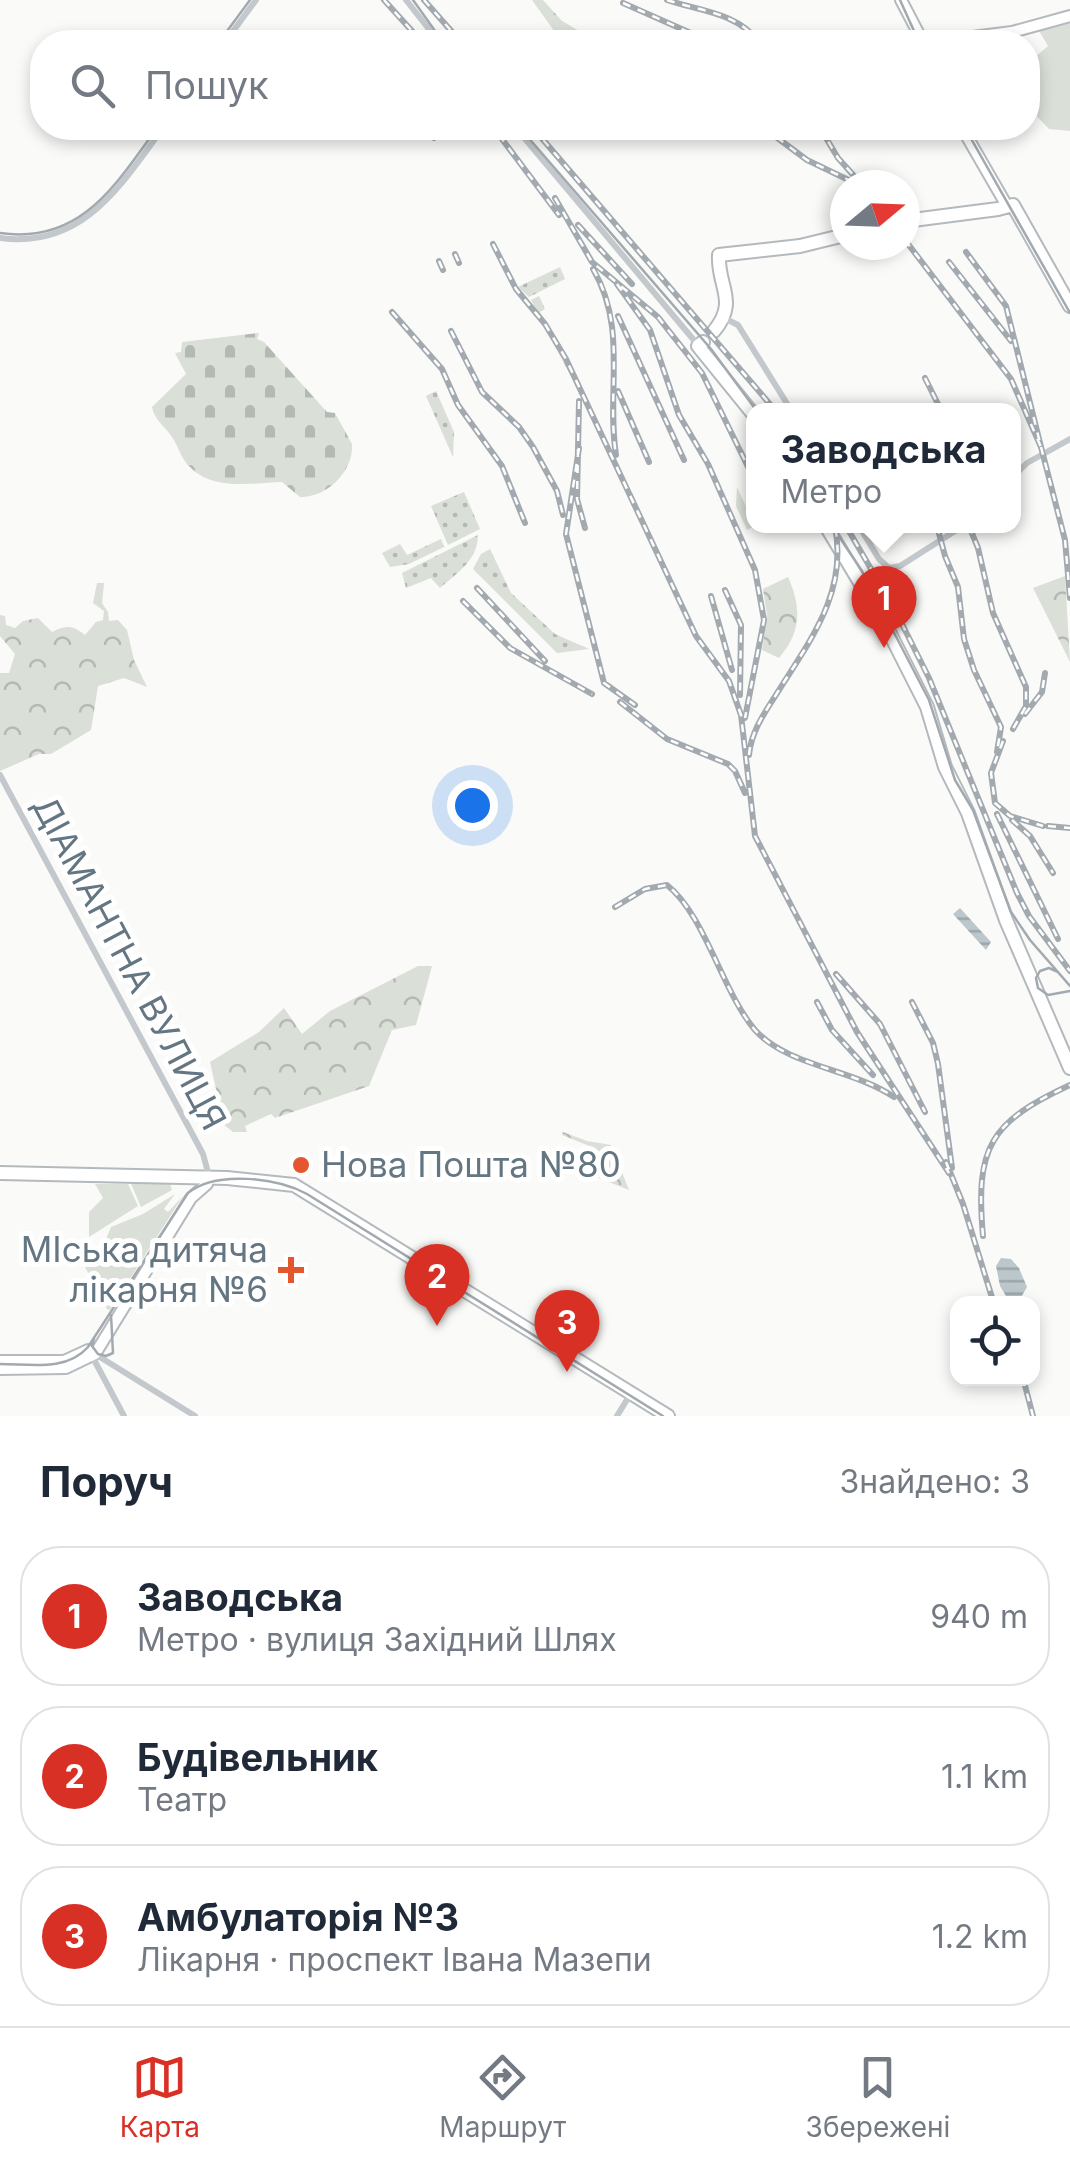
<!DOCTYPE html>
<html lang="uk">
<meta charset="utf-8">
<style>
body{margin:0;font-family:Inter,sans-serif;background:#f2f2f3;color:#1f2937}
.controls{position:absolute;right:30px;bottom:30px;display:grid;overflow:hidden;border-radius:20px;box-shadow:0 5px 15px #0003}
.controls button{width:90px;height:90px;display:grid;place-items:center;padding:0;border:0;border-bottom:2px solid #e0e1e3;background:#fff;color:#1f2937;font:50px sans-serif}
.compass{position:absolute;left:830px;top:170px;width:90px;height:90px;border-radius:50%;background:#fff;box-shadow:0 5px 15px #0003;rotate:71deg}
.you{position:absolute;left:472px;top:805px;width:35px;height:35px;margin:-25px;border:8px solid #fff;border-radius:50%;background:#1a73e8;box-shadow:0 0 0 15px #1a73e833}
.badge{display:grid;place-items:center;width:65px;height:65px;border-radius:50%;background:#d93025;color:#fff;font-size:32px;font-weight:700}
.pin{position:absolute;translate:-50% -82px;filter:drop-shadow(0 2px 5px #0008)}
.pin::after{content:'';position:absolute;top:52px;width:35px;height:30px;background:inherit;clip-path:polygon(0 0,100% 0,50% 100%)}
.popup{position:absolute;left:746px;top:403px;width:275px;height:130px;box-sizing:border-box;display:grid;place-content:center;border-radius:20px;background:#fff;filter:drop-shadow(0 2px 8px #0005);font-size:32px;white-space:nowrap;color:#747a83}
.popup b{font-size:38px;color:#1f2937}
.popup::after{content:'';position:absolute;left:50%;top:100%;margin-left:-20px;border:20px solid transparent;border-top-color:#fff}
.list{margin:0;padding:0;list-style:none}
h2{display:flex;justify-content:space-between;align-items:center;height:130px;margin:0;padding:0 40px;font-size:42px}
h2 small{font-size:32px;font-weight:400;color:#747a83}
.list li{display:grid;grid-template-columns:65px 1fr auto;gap:30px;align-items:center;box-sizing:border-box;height:140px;margin:0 20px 20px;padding:0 20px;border:2px solid #e0e1e3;border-radius:40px}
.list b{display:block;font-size:38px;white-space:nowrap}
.list p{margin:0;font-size:32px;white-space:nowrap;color:#747a83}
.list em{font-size:32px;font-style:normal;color:#747a83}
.icon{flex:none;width:55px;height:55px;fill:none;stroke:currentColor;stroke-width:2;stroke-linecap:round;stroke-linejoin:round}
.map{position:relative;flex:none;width:1070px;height:1416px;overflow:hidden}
.search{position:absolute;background:#fff;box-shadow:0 5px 15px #0003;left:30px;right:30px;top:30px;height:110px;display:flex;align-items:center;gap:25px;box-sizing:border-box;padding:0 35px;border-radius:40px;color:#747a83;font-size:38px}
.sheet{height:610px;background:#fff}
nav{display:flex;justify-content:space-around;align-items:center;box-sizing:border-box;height:140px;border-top:2px solid #e0e1e3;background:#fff;font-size:28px;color:#747a83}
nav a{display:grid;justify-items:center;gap:5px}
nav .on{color:#d93025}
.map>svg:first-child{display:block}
</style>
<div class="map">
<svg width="1070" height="1416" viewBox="0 0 1070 1416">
<defs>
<pattern id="grass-dots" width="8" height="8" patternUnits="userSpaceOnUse" patternTransform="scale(2.5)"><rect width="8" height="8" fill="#dadfd7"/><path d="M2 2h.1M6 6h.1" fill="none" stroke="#b4b9b4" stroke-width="1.8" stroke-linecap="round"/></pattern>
<pattern id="forest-crowns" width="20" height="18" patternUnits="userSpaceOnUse" patternTransform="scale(2.5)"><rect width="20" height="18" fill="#dadfd7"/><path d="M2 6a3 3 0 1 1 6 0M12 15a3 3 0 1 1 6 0" fill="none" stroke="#b4b9b4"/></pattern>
<pattern id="cemetery-stones" width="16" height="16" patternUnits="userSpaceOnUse" patternTransform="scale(2.5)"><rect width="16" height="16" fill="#dadfd7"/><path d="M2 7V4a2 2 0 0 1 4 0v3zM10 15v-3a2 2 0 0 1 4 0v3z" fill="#b4b9b4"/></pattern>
<pattern id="water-rules" width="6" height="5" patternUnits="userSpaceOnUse" patternTransform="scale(2.5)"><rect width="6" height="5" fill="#bbc7cb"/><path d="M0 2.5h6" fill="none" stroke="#9ca6aa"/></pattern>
</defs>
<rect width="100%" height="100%" fill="#fafaf8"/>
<!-- grass -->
<path fill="url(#grass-dots)" d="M 560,267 L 565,279 L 529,297 L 518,287 Z
M 539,296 L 545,309 L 540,312 L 580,394 L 531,300 Z
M 436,391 L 454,432 L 453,457 L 426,396 Z
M 464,492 L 480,529 L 448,545 L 431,506 Z
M 478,535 C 478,560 457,573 440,588 L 431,578 L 406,588 L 402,573 Z
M 441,539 L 444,547 L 409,564 L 390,567 L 382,553 L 400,544 L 407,555 Z
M 490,549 L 511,593 L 555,634 L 589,649 L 557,653 L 473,569 L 481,554 Z"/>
<!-- forest -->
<path fill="url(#forest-crowns)" d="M 532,0 L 543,0 L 562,21 L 581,32 L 619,39 L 619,42 L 562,42 Z
M 737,487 L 755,526 L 747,530 L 736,506 Z
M 1065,576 L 1070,662 L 1033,588 Z
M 788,577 C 802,608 801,633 779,658 L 762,650 L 767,615 L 763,589 Z
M 97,583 L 104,583 L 102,603 L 108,612 L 109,621 L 118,620 L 127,630 L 134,660 L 147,687 L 124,678 L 98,686 L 91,730 L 51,754 L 39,754 L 0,771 L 0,673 L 9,673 L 15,654 L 0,636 L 0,615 L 5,616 L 6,625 L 15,628 L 23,621 L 38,618 L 52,632 C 67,625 72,625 85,635 L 96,622 L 103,620 L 104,611 L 93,603 Z
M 418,966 L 432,966 L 416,1025 L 392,1030 L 369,1086 L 275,1118 L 271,1114 L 245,1126 L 247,1132 L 233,1132 L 224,1125 L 210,1062 L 259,1032 L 284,1008 L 302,1034 L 330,1011 Z
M 563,1132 L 587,1141 L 611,1145 L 629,1190 L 594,1176 L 591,1179 L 587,1174 L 581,1175 L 592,1147 L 562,1135 Z"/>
<!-- cemetery -->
<path fill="url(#cemetery-stones)" d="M 259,333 L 257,339 L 264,342 L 327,412 L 335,413 L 352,444 C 354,471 327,498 300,497 L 282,482 C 252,483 213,491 190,467 C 182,460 179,449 174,440 C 167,428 154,420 152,407 L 186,374 L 175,353 L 181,352 L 182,342 Z"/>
<!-- park -->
<path fill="#dadfd7" d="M 1070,21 L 1070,131 L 1049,129 L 1028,107 L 1028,63 L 1048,46 L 1039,31 Z
M 129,1179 L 169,1181 L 172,1190 L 141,1207 Z
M 95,1184 L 128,1184 L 138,1206 L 89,1237 L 89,1212 L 103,1198 Z
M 175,1194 L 164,1209 L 168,1212 L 183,1196 L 110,1310 L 107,1309 L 85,1267 L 103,1246 L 111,1227 L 143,1214 Z"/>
<!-- water -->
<path fill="url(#water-rules)" d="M 960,908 L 991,942 L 986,950 L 953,914 Z
M 1001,1258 L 1011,1259 L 1019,1268 L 1027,1287 L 1020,1299 L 1009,1301 L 1000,1286 L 996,1266 Z"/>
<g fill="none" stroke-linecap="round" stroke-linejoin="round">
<defs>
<path id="major" d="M 901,0 L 923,42
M 933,42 L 1012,32 L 1070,16
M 962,128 L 1007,206
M 0,1361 L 64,1361 L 88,1350 L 95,1354
M 0,1369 L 66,1368 L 95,1354 L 191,1198 L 207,1184 L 209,1177"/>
<path id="highway" d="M 905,221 L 998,209 L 1013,205 L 1070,306
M 714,331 C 739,301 717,286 719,255 L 800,246 L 845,235
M 703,342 L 698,346 L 754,415
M 826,526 L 885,624 L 927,707 L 945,767 L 968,813 L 1006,920 L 1070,1068
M 0,1173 L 227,1178 L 294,1185 L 668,1416"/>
</defs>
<!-- major casing -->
<use href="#major" stroke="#b5babe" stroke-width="14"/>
<!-- highway casing -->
<use href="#highway" stroke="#b4b9bd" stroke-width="16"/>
<!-- minor -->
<path stroke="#c3c8cc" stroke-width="6" d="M 406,0 L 439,42
M 225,42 L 256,0
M 516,128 L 698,345
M 0,238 C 83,249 120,186 163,128
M 724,318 L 738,325 L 791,410
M 1014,476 L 1027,463 L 1070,439
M 859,526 L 879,559 L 889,568 L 900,566 L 963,526
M 0,775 L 203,1154 L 209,1176
M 95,1354 L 195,1416
M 92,1356 L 124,1416
M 617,1416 L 631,1393"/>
<!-- major -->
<use href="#major" stroke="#fff" stroke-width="10"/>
<!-- highway -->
<use href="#highway" stroke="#fff" stroke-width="12"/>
<!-- tram -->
<path stroke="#a2aab0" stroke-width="2.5" d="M 413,0 L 438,35 L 452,42
M 900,0 L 919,42
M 219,42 L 250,0
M 520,128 L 711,349 L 756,410
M 965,128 L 1070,313
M 0,233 C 81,245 116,184 157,128
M 832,526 L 862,571 L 929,700 L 955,780 L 973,810 L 1011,912 L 1030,940 L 1070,986
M 1058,972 L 1049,968 L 1040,971 L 1036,978 L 1038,988 L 1048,995 L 1070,991
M 94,1339 L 92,1346 L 98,1354 L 106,1356 L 113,1353 L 111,1315
M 0,1364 C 30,1364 66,1372 88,1347 L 188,1193 C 216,1170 277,1178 307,1194 L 663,1416"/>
<defs>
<path id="rail" d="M 384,0 L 422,42
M 424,0 L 461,42
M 667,0 C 699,11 736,12 759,42
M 623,3 L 711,42
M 429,128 L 434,138
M 533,128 L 775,410
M 764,128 L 807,160 L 859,185
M 820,128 L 838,158 L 856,178
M 499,135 L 559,215
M 555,198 L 592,262 L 658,317 L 702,373 L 753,477
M 578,225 L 632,284
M 905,240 L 1011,379 L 1041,447 L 1006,306 L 966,252
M 493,244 L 516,289 L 545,324 L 566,359 L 696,636 L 729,681 L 741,715 L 755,836 L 857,1032 L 949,1173
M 889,250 L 889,245
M 455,254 L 459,263
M 439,261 L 443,270
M 949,262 L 1011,341
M 593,269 C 628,328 606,392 616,455
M 617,284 L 650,330 L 679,415 L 708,464 L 755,570 L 764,620 L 745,718
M 392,312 L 442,369 L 458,405 L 502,466 L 525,523
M 618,316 L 684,460
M 451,331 L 482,392 L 519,427 L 533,447 L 557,491 L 563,515
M 925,378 L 941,410
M 618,391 L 649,462
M 579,401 L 577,499 L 585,528
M 1041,447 L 1065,540 L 1070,598
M 579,448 L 566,534 L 604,683 L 635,705
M 846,526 L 895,610 L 929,678 L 1017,893 L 1029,916 L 1070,971
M 937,526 L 945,556 L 958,587 L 964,639 L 974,670 L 1001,727 L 997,752
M 969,526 L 978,548 L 993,613 L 1026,687 L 1026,706 L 1013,729
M 477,588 L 545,661
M 725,590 L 741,625 L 740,695
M 711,596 L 732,670
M 463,601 L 510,648 L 592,694
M 620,702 L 667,739 L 728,764 L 735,771 L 745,793
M 1025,714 L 1042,692 L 1045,673
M 1003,741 L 991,773 L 995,803 L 1010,816 L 1043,826
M 749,755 C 751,733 763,715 774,698 C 809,641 848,595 835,526
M 997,814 L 1058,939
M 1012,820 L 1030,836 L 1053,873
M 1048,826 L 1070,828
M 615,907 L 645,889 L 667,885 C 705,915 722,991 755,1030 C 787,1066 853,1069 894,1097
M 836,974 L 880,1024 L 925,1112
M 817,1002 L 832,1030 L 873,1075
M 912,1002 L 933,1043 L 938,1064 L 952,1168
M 946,1162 L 963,1204 L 994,1304
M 983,1236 C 975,1147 990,1122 1070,1085
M 1023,1378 L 1033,1416"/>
</defs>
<!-- rail casing -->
<use href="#rail" stroke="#a2aab0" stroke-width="6"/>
<!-- rail -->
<use href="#rail" stroke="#fff" stroke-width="2.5" stroke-dasharray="8" stroke-linecap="butt"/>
</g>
<!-- markers -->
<g fill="#e4572e" stroke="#fff" stroke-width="4">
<circle cx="301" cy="1165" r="10"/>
<path d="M286 1255h10v10h10v10h-10v10h-10v-10h-10v-10h10z"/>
</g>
<g text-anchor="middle" stroke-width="10" stroke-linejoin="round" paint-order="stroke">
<!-- street labels -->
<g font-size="35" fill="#657683" stroke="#fff">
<text transform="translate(129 963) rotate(62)" y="12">ДІАМАНТНА ВУЛИЦЯ</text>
</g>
<!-- poi labels -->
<g font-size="35" fill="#657683" stroke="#fff" text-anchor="start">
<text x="321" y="1177">Нова Пошта №80</text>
<text x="268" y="1262" text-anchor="end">МІська дитяча<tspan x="268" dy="40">лікарня №6</tspan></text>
</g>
</g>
</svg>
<div class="controls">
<button><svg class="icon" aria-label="locate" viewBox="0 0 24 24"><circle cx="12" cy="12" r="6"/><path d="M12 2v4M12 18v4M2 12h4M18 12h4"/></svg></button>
</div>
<svg class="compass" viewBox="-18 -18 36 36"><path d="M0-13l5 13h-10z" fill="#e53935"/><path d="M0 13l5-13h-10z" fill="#747a83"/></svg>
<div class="you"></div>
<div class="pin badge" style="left:884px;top:648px">1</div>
<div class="popup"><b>Заводська</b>Метро</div>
<div class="pin badge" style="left:437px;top:1326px">2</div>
<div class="pin badge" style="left:567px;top:1372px">3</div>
<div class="search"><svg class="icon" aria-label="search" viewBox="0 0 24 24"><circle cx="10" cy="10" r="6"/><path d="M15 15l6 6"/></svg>Пошук</div>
</div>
<section class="sheet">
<h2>Поруч<small>Знайдено: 3</small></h2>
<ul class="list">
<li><span class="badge">1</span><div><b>Заводська</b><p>Метро · вулиця Західний Шлях</p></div><em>940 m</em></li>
<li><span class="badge">2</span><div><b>Будівельник</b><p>Театр</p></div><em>1.1 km</em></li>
<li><span class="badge">3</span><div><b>Амбулаторія №3</b><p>Лікарня · проспект Івана Мазепи</p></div><em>1.2 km</em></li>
</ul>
</section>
<nav>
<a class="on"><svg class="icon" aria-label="map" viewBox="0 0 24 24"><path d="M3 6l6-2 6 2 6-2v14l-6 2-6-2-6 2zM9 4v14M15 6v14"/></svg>Карта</a>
<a><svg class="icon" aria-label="directions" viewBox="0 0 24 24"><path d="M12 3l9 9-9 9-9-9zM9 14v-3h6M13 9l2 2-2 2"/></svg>Маршрут</a>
<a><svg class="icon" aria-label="saved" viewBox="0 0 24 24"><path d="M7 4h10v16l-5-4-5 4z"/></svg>Збережені</a>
</nav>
